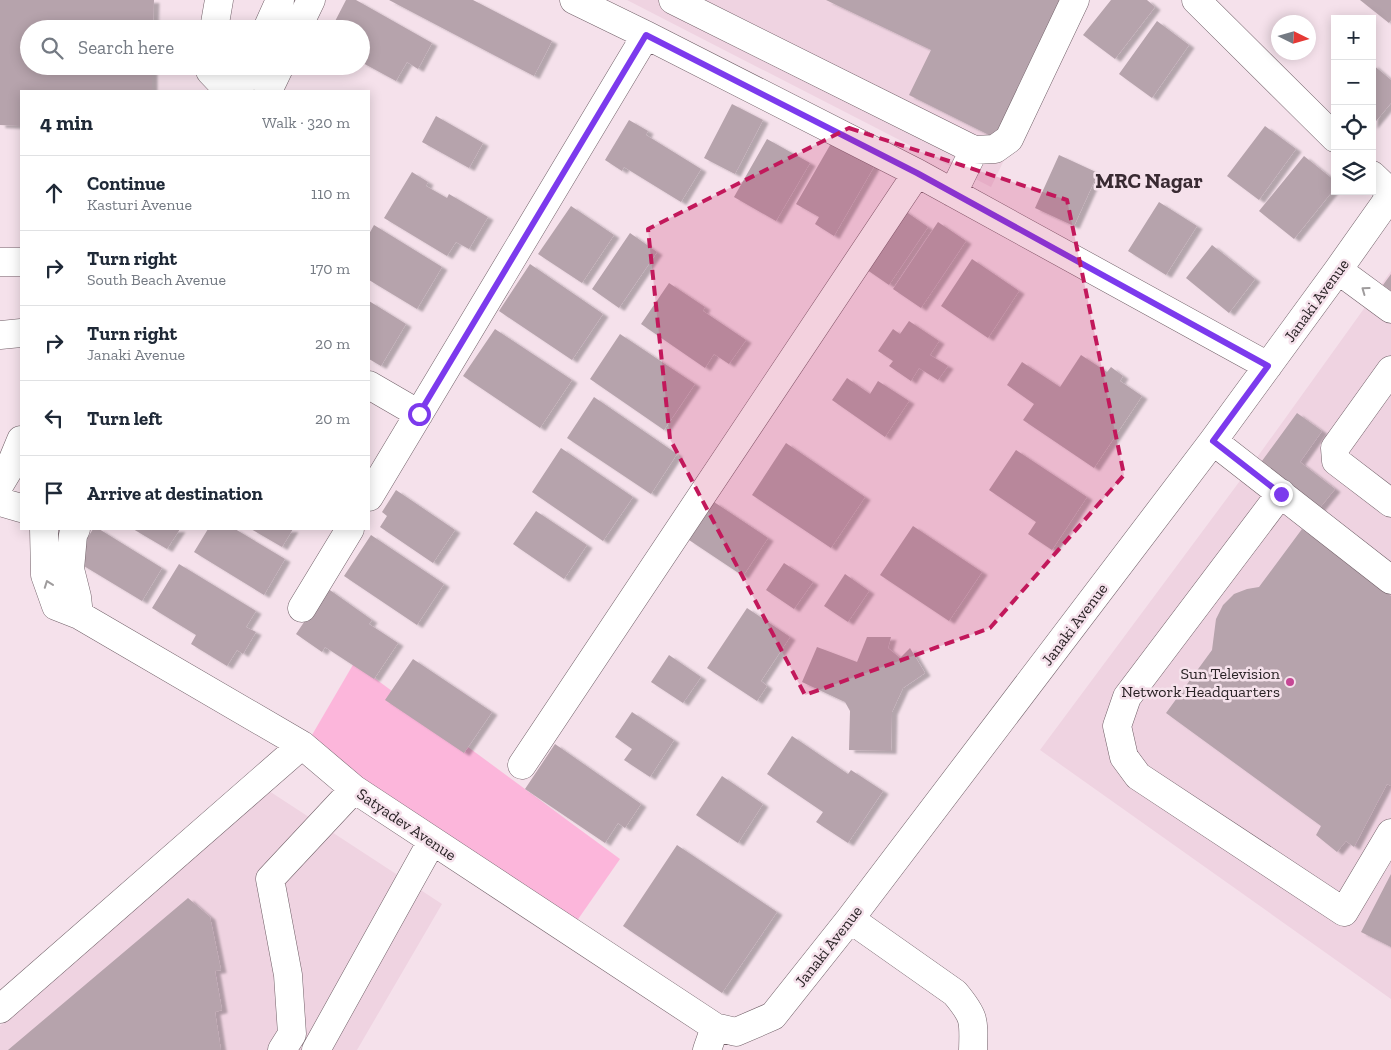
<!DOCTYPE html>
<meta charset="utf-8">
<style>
body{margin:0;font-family:"Zilla Slab",serif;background:#f2f2f3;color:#1f2937}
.controls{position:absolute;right:15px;top:15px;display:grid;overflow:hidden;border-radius:0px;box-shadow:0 2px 12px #0003}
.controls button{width:45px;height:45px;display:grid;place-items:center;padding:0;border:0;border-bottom:1px solid #e0e1e3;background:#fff;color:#1f2937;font:25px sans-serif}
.compass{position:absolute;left:1271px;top:15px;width:45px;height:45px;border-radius:50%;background:#fff;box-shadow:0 2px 12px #0003;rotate:95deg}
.stop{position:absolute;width:15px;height:15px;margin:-11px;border:4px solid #7c3aed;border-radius:50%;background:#fff}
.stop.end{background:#7c3aed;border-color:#fff;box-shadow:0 1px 5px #0008}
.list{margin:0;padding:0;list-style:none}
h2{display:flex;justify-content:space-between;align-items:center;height:65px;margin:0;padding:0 20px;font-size:21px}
h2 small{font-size:16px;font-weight:400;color:#747a83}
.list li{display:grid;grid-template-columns:32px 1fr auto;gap:15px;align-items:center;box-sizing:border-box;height:75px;padding:0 20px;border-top:1px solid #e0e1e3}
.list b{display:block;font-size:19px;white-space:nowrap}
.list p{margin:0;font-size:16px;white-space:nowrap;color:#747a83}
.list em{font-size:16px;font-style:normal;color:#747a83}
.icon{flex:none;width:28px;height:28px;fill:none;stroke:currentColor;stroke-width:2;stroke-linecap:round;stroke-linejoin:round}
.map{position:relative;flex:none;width:1391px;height:1050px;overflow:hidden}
.search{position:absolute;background:#fff;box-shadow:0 2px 12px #0003;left:20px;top:20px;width:350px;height:55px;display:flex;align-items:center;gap:12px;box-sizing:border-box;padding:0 18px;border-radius:28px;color:#747a83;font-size:19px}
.panel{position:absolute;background:#fff;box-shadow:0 2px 12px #0003;left:20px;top:90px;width:350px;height:440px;border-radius:0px}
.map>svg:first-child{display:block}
</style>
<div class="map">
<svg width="1391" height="1050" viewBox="0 0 1391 1050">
<defs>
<filter id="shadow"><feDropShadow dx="5.5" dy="3" stdDeviation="1" flood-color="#0004"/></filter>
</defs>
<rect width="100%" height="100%" fill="#f5e1eb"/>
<!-- built -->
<path fill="#efd3e1" d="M 627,0 L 1082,0 L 991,187 Z
M 1391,271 L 1391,999 L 1040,750 L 1248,470 Z
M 266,789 L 442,904 L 357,1050 L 0,1050 L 0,1026 Z"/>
<!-- green -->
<path fill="#fcb6db" d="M 354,663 L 620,859 L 574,925 L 305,747 Z"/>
<!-- building -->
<path fill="#b6a3ac" filter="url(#shadow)" d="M 0,0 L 154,0 L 153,29 L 29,29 L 29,66 L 152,66 L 152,91 L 21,91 L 21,126 L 0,125 Z
M 346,0 L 356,0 L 432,43 L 418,69 L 407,62 L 396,81 L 361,62 L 361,29 L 331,29 Z
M 389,0 L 473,0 L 552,41 L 534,76 Z
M 826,0 L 1064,0 L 995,138 L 909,95 L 931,50 Z
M 1111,0 L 1147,0 L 1155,7 L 1115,59 L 1083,35 Z
M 1360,0 L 1391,0 L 1391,20 L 1389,23 Z
M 1157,21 L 1189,45 L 1152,98 L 1119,74 Z
M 1372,64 L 1391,80 L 1391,103 L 1372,126 Z
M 732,104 L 763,120 L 735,174 L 704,158 Z
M 436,116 L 483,143 L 469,168 L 422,142 Z
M 629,120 L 648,131 L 646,135 L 701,169 L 681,202 L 624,167 L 622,171 L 605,160 Z
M 1265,126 L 1296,149 L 1259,200 L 1227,176 Z
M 767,139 L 810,163 L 776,221 L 734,197 Z
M 833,140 L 875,165 L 834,236 L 815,224 L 819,217 L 796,204 Z
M 1059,155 L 1098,173 L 1074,226 L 1035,208 Z
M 1304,156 L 1335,181 L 1335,188 L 1294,239 L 1259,211 Z
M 412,172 L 428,182 L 426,186 L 447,198 L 449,194 L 488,217 L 469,249 L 456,242 L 447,256 L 384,218 Z
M 1159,202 L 1197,226 L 1166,275 L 1128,251 Z
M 571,206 L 614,235 L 582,283 L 538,254 Z
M 899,207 L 928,227 L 889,285 L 860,265 Z
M 938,222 L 966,241 L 921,308 L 893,289 Z
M 374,225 L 442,267 L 417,309 L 369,280 L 369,234 Z
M 630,233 L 657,252 L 619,308 L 592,289 Z
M 1212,245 L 1255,279 L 1229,313 L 1186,278 Z
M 972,259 L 1019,291 L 988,338 L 941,306 Z
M 530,264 L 603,314 L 572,360 L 499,311 Z
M 1391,274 L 1391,291 L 1383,285 Z
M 669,283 L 705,307 L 703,311 L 746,340 L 729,364 L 714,354 L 705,368 L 641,324 Z
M 369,301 L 406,324 L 381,366 L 369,359 Z
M 909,321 L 939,341 L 930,355 L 948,366 L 938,380 L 919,368 L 911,381 L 889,366 L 893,361 L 878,351 L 893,329 L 900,334 Z
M 495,329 L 572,380 L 540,428 L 463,376 Z
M 620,334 L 695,384 L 664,430 L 590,379 Z
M 1081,355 L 1107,372 L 1111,367 L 1123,376 L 1120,381 L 1142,396 L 1094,468 L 1023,420 L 1034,404 L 1007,385 L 1022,362 L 1060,387 Z
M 847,378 L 870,394 L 878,381 L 909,401 L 885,437 L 832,400 Z
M 594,397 L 677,454 L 651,494 L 567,438 Z
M 1297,413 L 1322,431 L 1300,462 L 1335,489 L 1318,510 L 1259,465 Z
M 786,443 L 865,497 L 831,548 L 752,495 Z
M 561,448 L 633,497 L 603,541 L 532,492 Z
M 1016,450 L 1087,497 L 1052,550 L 1028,534 L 1036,522 L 989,490 Z
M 396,490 L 455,530 L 433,563 L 380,527 L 387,516 L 382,512 Z
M 714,502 L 768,538 L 743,576 L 689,540 Z
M 536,511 L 587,545 L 564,579 L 513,544 Z
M 913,526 L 982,572 L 949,621 L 880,575 Z
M 93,529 L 99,529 L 162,568 L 142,601 L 74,560 Z
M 133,529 L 180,529 L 167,549 Z
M 208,529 L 235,529 L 285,559 L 264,595 L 194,552 Z
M 251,529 L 293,529 L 282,547 Z
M 1302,529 L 1391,596 L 1391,786 L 1387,784 L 1354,847 L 1346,841 L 1337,852 L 1316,835 L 1321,826 L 1166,713 L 1212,650 L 1216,619 L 1223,605 L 1234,594 L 1247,589 L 1259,587 Z
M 371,535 L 444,584 L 417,625 L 344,576 Z
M 784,563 L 813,582 L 794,609 L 766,590 Z
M 179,564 L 256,611 L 246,627 L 256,632 L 243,654 L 237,650 L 227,666 L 191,644 L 196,635 L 152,608 Z
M 845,574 L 869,591 L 848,622 L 824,606 Z
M 327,588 L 372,620 L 369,624 L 398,643 L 374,679 L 325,647 L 322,652 L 296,634 Z
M 747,608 L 790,637 L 761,681 L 767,686 L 757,701 L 707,668 Z
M 867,637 L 891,637 L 888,648 L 900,658 L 910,648 L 925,673 L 903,688 L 892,712 L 891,751 L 849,750 L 850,711 L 845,702 L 802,682 L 817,647 L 857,662 Z
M 669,655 L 701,677 L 683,703 L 651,682 Z
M 413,659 L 492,712 L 464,753 L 385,700 Z
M 632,712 L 674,740 L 650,777 L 624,760 L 632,749 L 615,737 Z
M 792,736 L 848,774 L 851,770 L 883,791 L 848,843 L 816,822 L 823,812 L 767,774 Z
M 555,744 L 641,804 L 625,828 L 618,823 L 605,843 L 525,789 Z
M 722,776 L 763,804 L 738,843 L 696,815 Z
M 677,845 L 777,912 L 722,993 L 623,926 Z
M 1391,874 L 1391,947 L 1361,932 Z
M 188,898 L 210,917 L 221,970 L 215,971 L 222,1010 L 215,1012 L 221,1050 L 8,1050 Z"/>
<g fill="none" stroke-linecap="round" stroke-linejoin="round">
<defs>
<path id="minor" d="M 574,0 L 646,35 L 917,173 L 1268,366
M 673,0 L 974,150 L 995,149 L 1009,139 L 1075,0
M 1196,0 L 1335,138
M 214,29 L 219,0
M 267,29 L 280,0
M 297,29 L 311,0
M 209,66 L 210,71 L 229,91
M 238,91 L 249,66
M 268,91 L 280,66
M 1372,175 L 1391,193
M 953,193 L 974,150
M 0,262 L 21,262
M 1338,270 L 1391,309
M 0,335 L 21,333
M 1391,370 L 1335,448 L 1336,461 L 1391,503
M 369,385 L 419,414
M 1213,441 L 1391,580
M 0,484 L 9,469 L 21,440
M 1281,493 L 1127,697 L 1117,726 L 1124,757 L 1138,776 L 1344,912 L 1391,833
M 369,497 L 646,35
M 0,502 L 21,508
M 44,529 L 45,575 L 56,606 L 79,615 L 302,745 L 354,789 L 715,1027 L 736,1032 L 773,1016 L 850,919 L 1213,441 L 1338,270 L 1391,195
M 76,529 L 73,535 L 70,569 L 77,597 L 79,615
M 302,608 L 350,529
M 522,765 L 917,173
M 850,919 L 955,993 C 975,1017 974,1020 973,1050
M 0,1009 L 302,745
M 282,1050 L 292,1034 L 288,975 L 270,879 L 354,789
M 316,1050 L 432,841
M 707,1050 L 715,1027"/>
</defs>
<!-- minor casing -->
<use href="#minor" stroke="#716068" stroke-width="29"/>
<!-- minor -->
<use href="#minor" stroke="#fff" stroke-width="28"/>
</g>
<!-- one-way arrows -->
<defs><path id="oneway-chevron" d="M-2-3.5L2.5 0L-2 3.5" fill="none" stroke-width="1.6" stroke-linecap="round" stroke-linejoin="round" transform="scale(1.25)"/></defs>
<g stroke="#9f9c9d">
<use href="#oneway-chevron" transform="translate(1365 290) rotate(-144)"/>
<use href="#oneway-chevron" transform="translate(48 584) rotate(-110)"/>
</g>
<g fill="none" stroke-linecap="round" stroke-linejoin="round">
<!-- route -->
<path stroke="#7c3aed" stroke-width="6" d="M 419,414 L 646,35 L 917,173 L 1268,366 L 1213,441 L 1281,494"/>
</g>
<!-- marked area -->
<path fill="#c2185b" fill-opacity="0.2" stroke="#c2185b" stroke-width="4" stroke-dasharray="10 6" stroke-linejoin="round" d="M 849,128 L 1067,200 L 1124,475 L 990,628 L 805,695 L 670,439 L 648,229 Z"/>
<!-- markers -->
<circle fill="#c54795" stroke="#f5e1eb" stroke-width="2" cx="1290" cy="682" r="5"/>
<g text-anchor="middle" stroke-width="5" stroke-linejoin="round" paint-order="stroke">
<!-- street labels -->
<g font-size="16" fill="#2a2326" stroke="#f5e1eb">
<text transform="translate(1316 300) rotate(-54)" y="6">Janaki Avenue</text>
<text transform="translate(1074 624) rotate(-53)" y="6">Janaki Avenue</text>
<text transform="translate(407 824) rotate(34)" y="6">Satyadev Avenue</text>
<text transform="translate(828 946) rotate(-52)" y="6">Janaki Avenue</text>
</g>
<!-- poi labels -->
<g font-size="16" fill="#2a2326" stroke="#f5e1eb" text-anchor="end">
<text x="1280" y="679">Sun Television<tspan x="1280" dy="18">Network Headquarters</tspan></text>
</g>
<!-- district labels -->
<g font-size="21" font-weight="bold" fill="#392a32" stroke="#f5e1eb">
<text x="1149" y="188">MRC Nagar</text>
</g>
</g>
</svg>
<div class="controls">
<button>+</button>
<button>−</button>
<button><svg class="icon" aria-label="locate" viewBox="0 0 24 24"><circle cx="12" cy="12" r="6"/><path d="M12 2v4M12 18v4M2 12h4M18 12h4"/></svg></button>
<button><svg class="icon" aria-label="layers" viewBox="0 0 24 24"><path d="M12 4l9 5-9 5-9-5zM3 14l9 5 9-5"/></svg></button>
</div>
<svg class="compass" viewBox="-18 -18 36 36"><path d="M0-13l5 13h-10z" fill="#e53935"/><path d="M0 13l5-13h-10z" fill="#747a83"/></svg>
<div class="stop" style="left:419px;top:414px"></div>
<div class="stop end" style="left:1281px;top:494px"></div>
<div class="search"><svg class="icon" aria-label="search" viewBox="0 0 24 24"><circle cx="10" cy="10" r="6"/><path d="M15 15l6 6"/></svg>Search here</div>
<section class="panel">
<h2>4 min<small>Walk · 320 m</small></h2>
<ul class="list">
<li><svg class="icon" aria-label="ahead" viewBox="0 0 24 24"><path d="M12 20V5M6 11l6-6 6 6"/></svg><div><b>Continue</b><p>Kasturi Avenue</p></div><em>110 m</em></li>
<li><svg class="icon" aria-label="right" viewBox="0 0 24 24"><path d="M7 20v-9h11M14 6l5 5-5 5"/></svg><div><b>Turn right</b><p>South Beach Avenue</p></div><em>170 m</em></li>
<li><svg class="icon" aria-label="right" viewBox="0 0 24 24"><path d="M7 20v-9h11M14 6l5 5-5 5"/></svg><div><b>Turn right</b><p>Janaki Avenue</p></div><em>20 m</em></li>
<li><svg class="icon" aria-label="left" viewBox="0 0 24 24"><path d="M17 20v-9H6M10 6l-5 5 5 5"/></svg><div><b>Turn left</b></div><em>20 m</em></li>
<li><svg class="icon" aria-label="arrive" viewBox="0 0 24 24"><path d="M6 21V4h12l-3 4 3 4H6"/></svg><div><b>Arrive at destination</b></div></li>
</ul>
</section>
</div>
